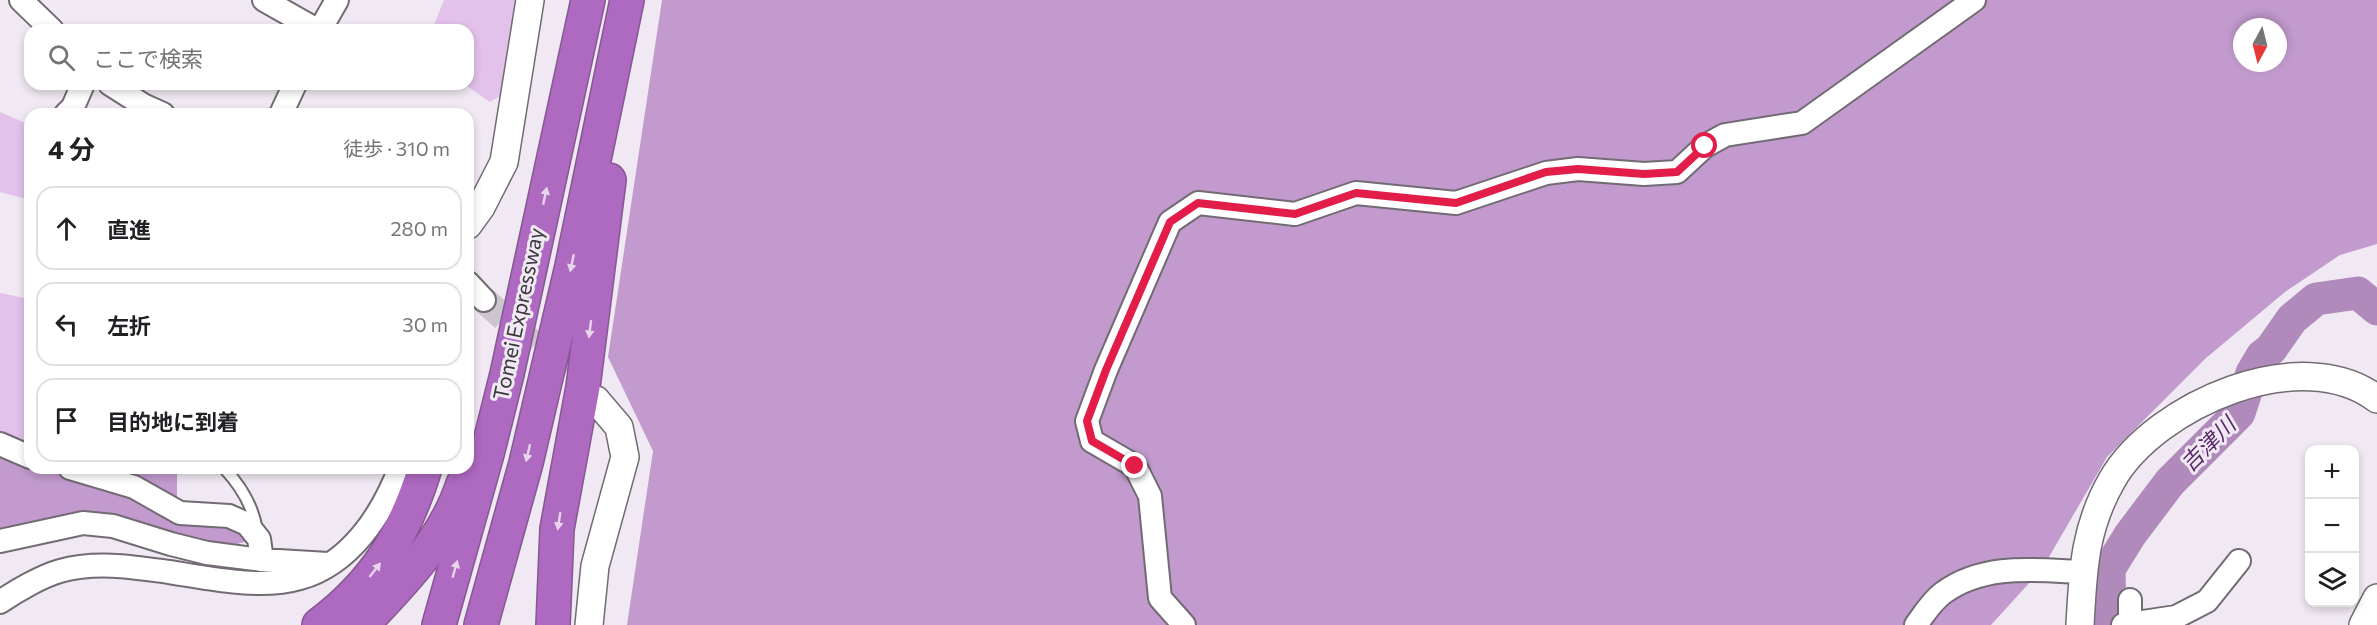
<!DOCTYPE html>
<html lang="ja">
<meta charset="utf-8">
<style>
body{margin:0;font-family:Commissioner,"Noto Sans JP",sans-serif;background:#f2f2f2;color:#202124}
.controls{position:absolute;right:18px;bottom:18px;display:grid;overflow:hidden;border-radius:12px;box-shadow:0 3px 9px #0003}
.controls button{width:54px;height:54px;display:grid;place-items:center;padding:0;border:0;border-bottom:2px solid #e0e0e0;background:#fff;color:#202124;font:30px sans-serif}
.compass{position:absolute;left:2233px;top:18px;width:54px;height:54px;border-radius:50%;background:#fff;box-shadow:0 3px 9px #0003;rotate:187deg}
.stop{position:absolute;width:18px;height:18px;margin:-14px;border:4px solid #e11d48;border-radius:50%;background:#fff}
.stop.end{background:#e11d48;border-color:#fff;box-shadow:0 2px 6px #0008}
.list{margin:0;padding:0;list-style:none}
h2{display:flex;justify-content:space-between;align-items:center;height:78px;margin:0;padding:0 24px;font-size:26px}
h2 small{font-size:20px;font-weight:400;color:#757577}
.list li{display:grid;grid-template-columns:39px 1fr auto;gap:18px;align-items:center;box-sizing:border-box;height:84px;margin:0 12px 12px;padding:0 12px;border:2px solid #e0e0e0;border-radius:18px}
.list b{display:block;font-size:22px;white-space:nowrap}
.list em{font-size:20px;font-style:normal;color:#757577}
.icon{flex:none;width:33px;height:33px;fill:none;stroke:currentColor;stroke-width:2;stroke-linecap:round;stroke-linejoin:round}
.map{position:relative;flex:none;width:2377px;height:625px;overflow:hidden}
.search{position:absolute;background:#fff;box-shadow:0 3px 9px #0003;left:24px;top:24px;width:450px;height:66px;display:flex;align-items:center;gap:15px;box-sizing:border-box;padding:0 21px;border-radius:18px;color:#757577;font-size:22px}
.panel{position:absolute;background:#fff;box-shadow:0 3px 9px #0003;left:24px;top:108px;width:450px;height:366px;border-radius:18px}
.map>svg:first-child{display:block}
</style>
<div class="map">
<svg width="2377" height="625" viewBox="0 0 2377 625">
<rect width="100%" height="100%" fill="#f0e8f2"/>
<!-- green -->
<path fill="#e2c1eb" d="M 444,0 L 521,0 L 504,94 L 490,102 L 464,84 L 468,84 L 468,30 L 432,30 Z
M 0,112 L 30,125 L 30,200 L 0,192 Z
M 0,293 L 30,299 L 30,359 L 25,389 L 30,390 L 30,454 L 0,447 Z"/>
<!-- forest -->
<path fill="#c29acd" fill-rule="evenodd" d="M 662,0 L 2377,0 L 2377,244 L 2340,255 L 2285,292 L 2206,358 L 2107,457 L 2042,569 L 1991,625 L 627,625 L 653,451 L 608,357 ZM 2242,27 L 2278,27 L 2278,63 L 2242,63 Z
M 0,447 L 30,454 L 30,468 L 177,468 L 177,503 L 226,523 L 248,541 L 237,544 L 196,542 L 102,515 L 0,537 Z"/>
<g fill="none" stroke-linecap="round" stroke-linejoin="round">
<!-- river -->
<path stroke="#b18abc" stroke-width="33" d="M 2110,625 L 2109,569 L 2130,535 L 2170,482 L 2239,413 L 2252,373 L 2262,356 L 2271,349 L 2292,319 L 2316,299 L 2358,293 L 2377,309"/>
<!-- tertiary-tunnel -->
<path stroke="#ccc5cd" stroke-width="27" stroke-dasharray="27 14" stroke-linecap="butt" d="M 484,300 L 595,399"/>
<defs>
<path id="service" d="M 224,468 C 241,486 253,506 257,530"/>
<path id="minor" d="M 21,0 L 52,30
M 264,0 L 317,30
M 320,30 L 337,0
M 110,84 L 143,105 L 163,114
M 66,114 L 73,107 L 83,84
M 281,114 L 295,84
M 468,283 L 484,300
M 0,444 L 30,457
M 70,468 L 134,487 L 180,513 L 229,516 L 247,524 L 259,539 L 262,560
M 0,541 L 83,523 L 113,526 L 171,544 L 207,553 L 262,560 L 328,564
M 0,602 C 16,591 42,576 60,571 C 96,561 133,567 169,572 C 208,578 260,590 300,578 C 350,564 382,515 400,468
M 1184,625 L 1160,598 L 1150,496 L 1135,466 L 1092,441 L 1087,421 L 1106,370 L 1170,222 L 1198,203 L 1295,214 L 1356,193 L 1456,203 L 1546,173 L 1578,169 L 1644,174 L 1677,172 L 1705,146 L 1725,135 L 1802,123 L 1974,0
M 1916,625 C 1924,614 1932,601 1943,593 C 1984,563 2035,570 2082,572
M 2123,625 L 2176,617 L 2207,601 L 2239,561
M 2130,625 L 2130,600"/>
<path id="tertiary" d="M 468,225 L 481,207 L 504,162 L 530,0
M 589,625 L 595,566 L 625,457 L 619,427 L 596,400
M 2080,625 C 2083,571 2084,529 2112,480 C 2155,405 2302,341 2377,399
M 2363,625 L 2377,598"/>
<path id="motorway" d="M 319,625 C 375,583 405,534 425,468
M 362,625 C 401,584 445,540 463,484
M 439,625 L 487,454 L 507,374 L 588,0
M 481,625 L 526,463 L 572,266 L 627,0
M 553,625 L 557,529 L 583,387 L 609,180"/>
</defs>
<!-- service casing -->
<use href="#service" stroke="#726b73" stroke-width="14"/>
<!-- minor casing -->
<use href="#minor" stroke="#726b73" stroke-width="26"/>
<!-- tertiary casing -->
<use href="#tertiary" stroke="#726b73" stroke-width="30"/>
<!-- motorway casing -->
<use href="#motorway" stroke="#855892" stroke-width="36"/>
<!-- service -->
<use href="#service" stroke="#fff" stroke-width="10"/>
<!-- minor -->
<use href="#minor" stroke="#fff" stroke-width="22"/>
<!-- tertiary -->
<use href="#tertiary" stroke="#fff" stroke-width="27"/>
<!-- motorway -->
<use href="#motorway" stroke="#ae69c1" stroke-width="33"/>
</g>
<!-- one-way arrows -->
<defs><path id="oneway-solid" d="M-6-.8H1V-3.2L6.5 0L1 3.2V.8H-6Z" transform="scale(1.5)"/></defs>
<g fill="#e6d5eb">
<use href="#oneway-solid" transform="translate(545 196) rotate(-78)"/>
<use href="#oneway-solid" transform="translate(572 263) rotate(102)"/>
<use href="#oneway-solid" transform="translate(590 329) rotate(97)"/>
<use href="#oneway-solid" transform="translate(528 453) rotate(103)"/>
<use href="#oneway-solid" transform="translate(559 521) rotate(99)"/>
<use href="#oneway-solid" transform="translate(455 569) rotate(-74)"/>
<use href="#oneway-solid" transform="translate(375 570) rotate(-52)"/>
</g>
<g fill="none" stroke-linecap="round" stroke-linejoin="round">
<!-- route -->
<path stroke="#e11d48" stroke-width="8" d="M 1135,466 L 1092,441 L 1087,421 L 1106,370 L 1170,222 L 1198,203 L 1295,214 L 1356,193 L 1456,203 L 1546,172 L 1578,169 L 1644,174 L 1677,172 L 1705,146"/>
</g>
<g text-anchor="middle" stroke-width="6" stroke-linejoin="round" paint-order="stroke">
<!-- street labels -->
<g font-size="21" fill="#3a373b" stroke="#f0e8f2">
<text transform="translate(519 314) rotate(-78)" y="7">Tomei Expressway</text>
</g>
<!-- water labels -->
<g font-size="22" font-style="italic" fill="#5b2a68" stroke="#f0e8f2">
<text transform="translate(2208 444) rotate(-45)" y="8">吉津川</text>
</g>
</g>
</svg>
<div class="controls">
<button>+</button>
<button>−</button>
<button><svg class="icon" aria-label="layers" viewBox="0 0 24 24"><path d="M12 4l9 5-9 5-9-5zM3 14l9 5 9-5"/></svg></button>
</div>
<svg class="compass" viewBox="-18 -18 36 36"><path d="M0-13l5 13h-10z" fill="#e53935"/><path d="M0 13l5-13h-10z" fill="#757577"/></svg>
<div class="stop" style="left:1705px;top:146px"></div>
<div class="stop end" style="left:1135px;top:466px"></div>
<div class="search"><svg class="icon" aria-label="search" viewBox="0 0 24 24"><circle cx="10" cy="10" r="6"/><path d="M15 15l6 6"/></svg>ここで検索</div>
<section class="panel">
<h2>4 分<small>徒歩 · 310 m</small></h2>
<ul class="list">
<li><svg class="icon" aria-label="ahead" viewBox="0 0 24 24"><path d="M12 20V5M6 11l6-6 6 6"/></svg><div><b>直進</b></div><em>280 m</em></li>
<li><svg class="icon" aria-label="left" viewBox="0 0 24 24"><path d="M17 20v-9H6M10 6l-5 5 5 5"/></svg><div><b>左折</b></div><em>30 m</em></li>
<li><svg class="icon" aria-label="arrive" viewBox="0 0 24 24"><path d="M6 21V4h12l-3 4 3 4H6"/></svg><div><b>目的地に到着</b></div></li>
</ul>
</section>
</div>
